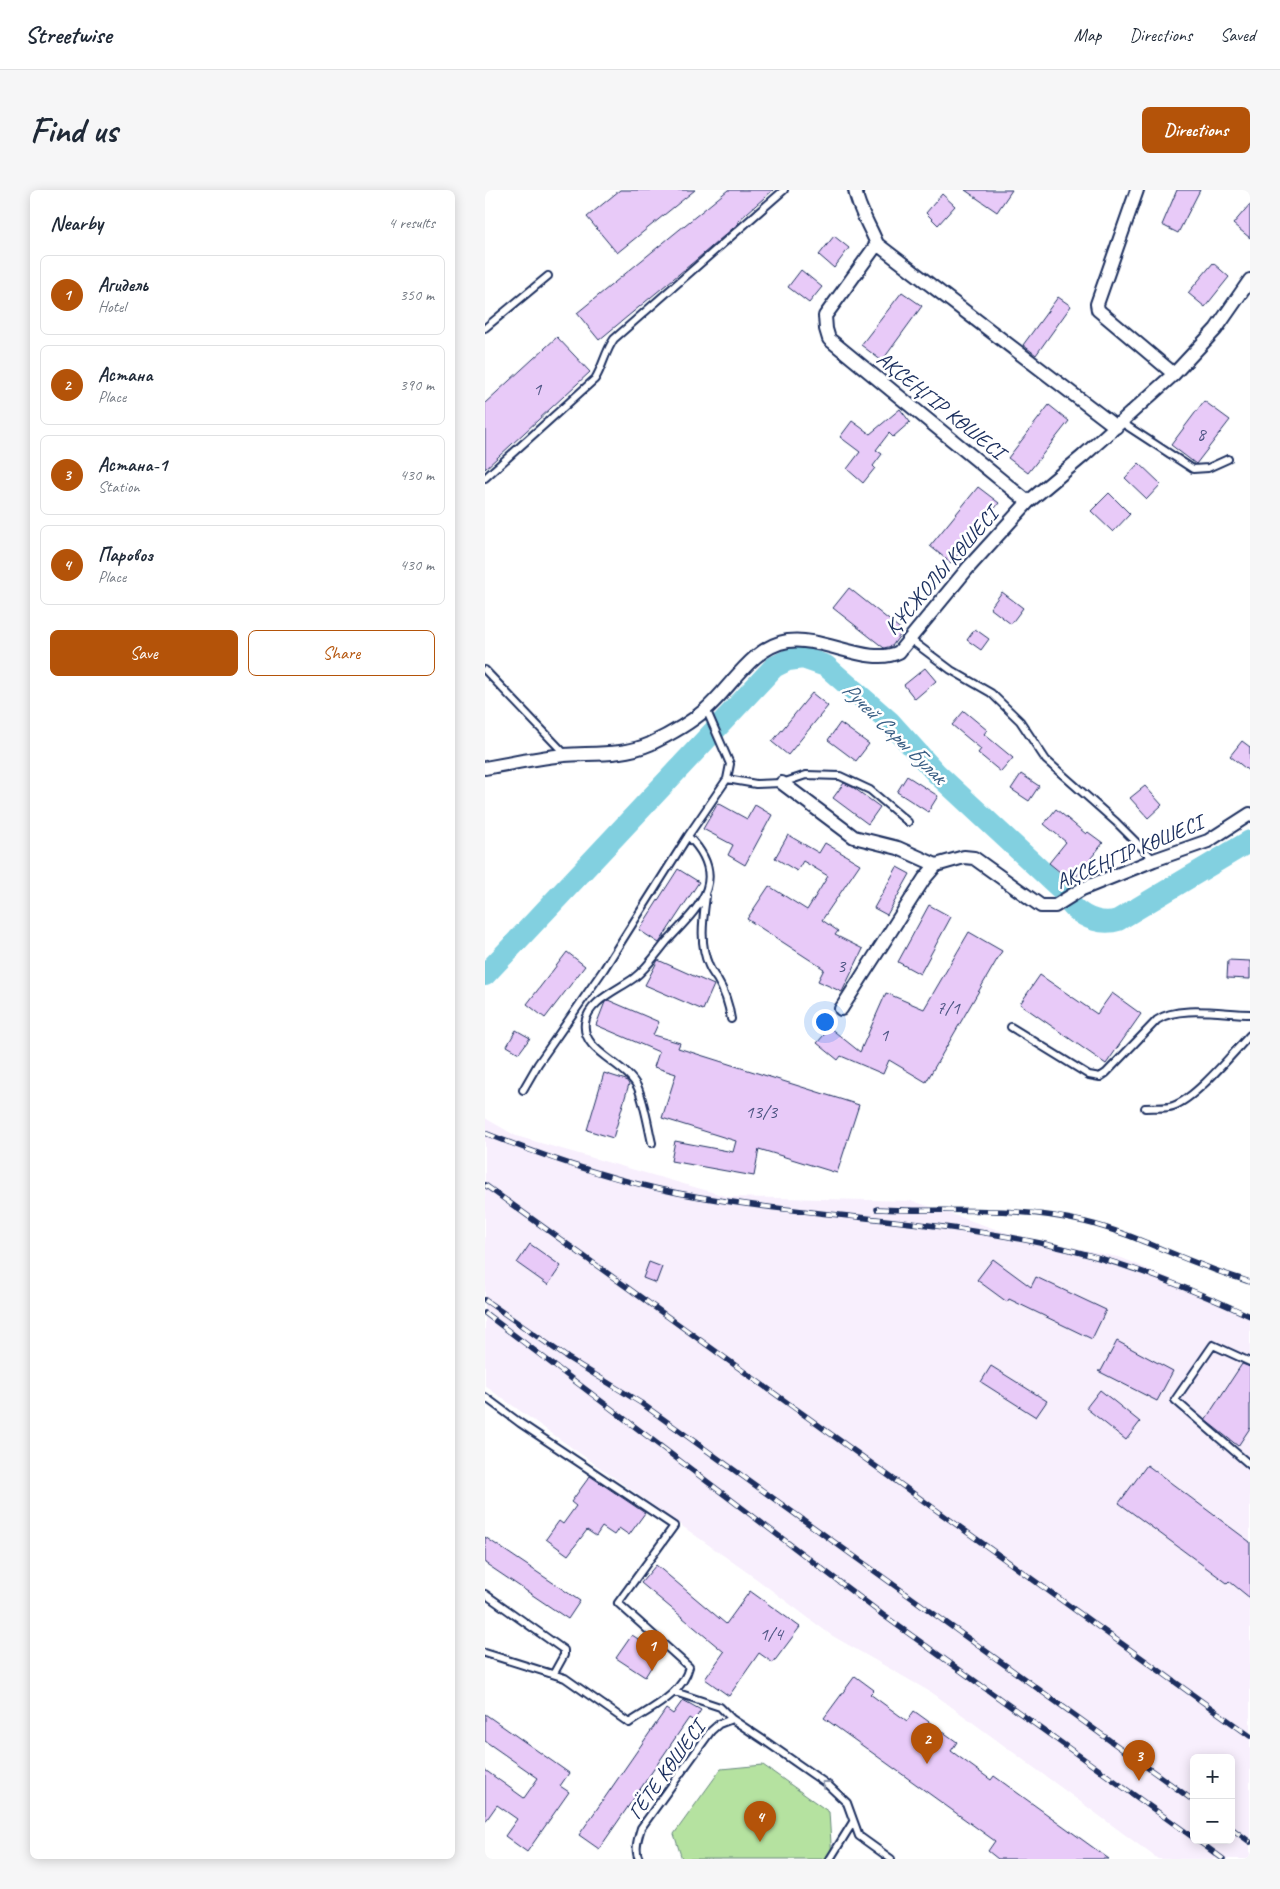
<!DOCTYPE html>
<meta charset="utf-8">
<style>
body{margin:0;font-family:Caveat,sans-serif;background:#f6f6f7;color:#1f2937}
.controls{position:absolute;right:15px;bottom:15px;display:grid;overflow:hidden;border-radius:8px;box-shadow:0 2px 12px #0003}
.controls button{width:45px;height:45px;display:grid;place-items:center;padding:0;border:0;border-bottom:1px solid #e0e1e3;background:#fff;color:#1f2937;font:25px sans-serif}
.you{position:absolute;left:339px;top:831px;width:18px;height:18px;margin:-12px;border:4px solid #fff;border-radius:50%;background:#1a73e8;box-shadow:0 0 0 8px #1a73e833}
.badge{display:grid;place-items:center;width:32px;height:32px;border-radius:50%;background:#b45309;color:#fff;font-size:16px;font-weight:700}
.pin{position:absolute;translate:-50% -41px;filter:drop-shadow(0 1px 2px #0008)}
.pin::after{content:'';position:absolute;top:26px;width:18px;height:15px;background:inherit;clip-path:polygon(0 0,100% 0,50% 100%)}
.list{margin:0;padding:0;list-style:none}
h2{display:flex;justify-content:space-between;align-items:center;height:65px;margin:0;padding:0 20px;font-size:21px}
h2 small{font-size:16px;font-weight:400;color:#747a83}
.list li{display:grid;grid-template-columns:32px 1fr auto;gap:15px;align-items:center;box-sizing:border-box;height:80px;margin:0 10px 10px;padding:0 10px;border:1px solid #e0e1e3;border-radius:8px}
.list b{display:block;font-size:19px;white-space:nowrap}
.list p{margin:0;font-size:16px;white-space:nowrap;color:#747a83}
.list em{font-size:16px;font-style:normal;color:#747a83}
.actions{display:flex;gap:10px;padding:15px 20px}
.actions a{flex:1;padding:11px 0;border:1px solid #b45309;border-radius:8px;text-align:center;font-size:18px;color:#b45309}
.actions .main{background:#b45309;color:#fff}
.map{position:relative;flex:none;width:765px;height:1669px;overflow:hidden;border-radius:8px}
header{display:flex;align-items:center;gap:30px;box-sizing:border-box;height:70px;padding:0 25px;background:#fff;border-bottom:1px solid #e0e1e3}
header strong{font-size:24px}
nav{display:flex;gap:28px;margin-inline-start:auto;font-size:18px}
.intro{display:flex;align-items:center;justify-content:space-between;box-sizing:border-box;height:120px;padding:0 30px}
h1{margin:0;font-size:35px}
.button{padding:12px 22px;border-radius:8px;background:#b45309;color:#fff;font-size:18px;font-weight:700}
main{display:flex;gap:30px;padding:0 30px}
aside{flex:1;background:#fff;border-radius:8px;box-shadow:0 2px 12px #0003}
.map>svg:first-child{display:block}
</style>
<header>
<strong>Streetwise</strong>
<nav><a>Map</a><a>Directions</a><a>Saved</a></nav>
</header>
<div class="intro"><h1>Find us</h1><a class="button">Directions</a></div>
<main>
<aside>
<h2>Nearby<small>4 results</small></h2>
<ul class="list">
<li><span class="badge">1</span><div><b>Агидель</b><p>Hotel</p></div><em>350 m</em></li>
<li><span class="badge">2</span><div><b>Астана</b><p>Place</p></div><em>390 m</em></li>
<li><span class="badge">3</span><div><b>Астана-1</b><p>Station</p></div><em>430 m</em></li>
<li><span class="badge">4</span><div><b>Паровоз</b><p>Place</p></div><em>430 m</em></li>
</ul>
<div class="actions"><a class="main">Save</a><a>Share</a></div>
</aside>
<div class="map">
<svg width="765" height="1669" viewBox="0 0 765 1669">
<rect width="100%" height="100%" fill="#fff"/>
<filter id="ink" filterUnits="userSpaceOnUse"><feTurbulence type="fractalNoise" baseFrequency=".02" numOctaves="2"/><feDisplacementMap in="SourceGraphic" scale="10" xChannelSelector="R" yChannelSelector="G"/><feConvolveMatrix kernelMatrix="1 2 1 2 8 2 1 2 1" color-interpolation-filters="sRGB"/></filter>
<g filter="url(#ink)">
<!-- built -->
<path fill="#f8effd" fill-rule="evenodd" d="M 0,928 L 31,946 L 244,1007 L 428,1011 L 522,1043 L 637,1068 L 765,1123 L 765,1669 L 673,1669 L 449,1504 L 346,1445 L 273,1390 L 0,1196 ZM 709,1568 L 746,1568 L 746,1650 L 709,1650 Z"/>
<!-- green -->
<path fill="#b5e2a0" stroke="#68887f" d="M 278,1575 L 344,1622 L 347,1669 L 197,1669 L 189,1644 L 236,1579 Z"/>
<g fill="none" stroke-linecap="round" stroke-linejoin="round">
<!-- river -->
<path stroke="#82d0e0" stroke-width="22" d="M 0,785 L 289,477 L 303,470 L 318,468 L 341,476 L 405,532 L 451,583 L 578,701 C 581,707 585,714 589,718 C 601,729 618,735 633,730 L 765,651"/>
</g>
<!-- building -->
<path fill="#e8caf8" stroke="#1b2f5e" d="M 135,0 L 210,0 L 132,63 L 102,27 Z
M 243,0 L 288,0 L 253,31 L 254,33 L 211,70 L 114,150 L 92,123 Z
M 480,0 L 527,0 L 512,22 Z
M 692,0 L 715,0 L 693,43 L 677,35 Z
M 457,4 L 470,16 L 453,35 L 441,23 Z
M 765,14 L 765,48 L 748,34 Z
M 349,46 L 364,58 L 349,78 L 334,65 Z
M 728,73 L 744,87 L 720,117 L 703,103 Z
M 316,80 L 337,97 L 324,113 L 303,97 Z
M 417,102 L 437,116 L 397,171 L 376,155 Z
M 573,107 L 586,116 L 551,165 L 538,155 Z
M 72,147 L 105,182 L 0,279 L 0,213 Z
M 719,211 L 745,230 L 711,274 L 686,255 Z
M 564,215 L 584,231 L 543,283 L 523,268 Z
M 415,219 L 425,232 L 408,247 L 404,243 L 391,260 L 397,264 L 388,276 L 390,278 L 378,293 L 362,279 L 375,262 L 355,247 L 367,231 L 385,244 Z
M 654,273 L 676,294 L 662,309 L 640,288 Z
M 493,297 L 514,313 L 466,373 L 445,356 Z
M 624,303 L 645,324 L 628,342 L 606,321 Z
M 364,398 L 418,441 L 407,456 L 399,458 L 348,418 Z
M 517,402 L 538,418 L 526,434 L 505,418 Z
M 490,439 L 504,449 L 496,460 L 482,450 Z
M 440,478 L 451,491 L 430,509 L 419,495 Z
M 327,503 L 343,516 L 303,565 L 287,552 Z
M 479,521 L 502,540 L 499,544 L 528,568 L 516,582 L 493,563 L 496,559 L 467,535 Z
M 355,533 L 384,554 L 371,571 L 343,550 Z
M 757,551 L 765,557 L 765,582 L 745,566 Z
M 536,584 L 554,596 L 544,611 L 526,599 Z
M 422,586 L 453,606 L 443,622 L 412,602 Z
M 359,593 L 369,598 L 395,617 L 383,634 L 348,608 Z
M 660,596 L 677,615 L 663,628 L 645,608 Z
M 233,613 L 262,629 L 270,615 L 287,625 L 260,675 L 243,665 L 248,655 L 218,639 Z
M 571,619 L 601,644 L 603,642 L 618,653 L 587,692 L 564,673 L 581,652 L 559,634 Z
M 303,645 L 334,663 L 340,653 L 375,674 L 337,730 L 353,741 L 350,745 L 378,759 L 357,802 L 333,791 L 339,779 L 262,729 L 284,696 L 322,720 L 343,686 L 318,671 L 312,681 L 290,668 Z
M 412,677 L 425,684 L 402,725 L 389,718 Z
M 193,679 L 214,692 L 174,753 L 154,740 Z
M 444,715 L 466,727 L 435,784 L 413,772 Z
M 484,742 L 517,761 L 441,892 L 404,870 L 398,884 L 356,866 L 353,870 L 332,853 L 345,838 L 375,862 L 401,803 L 439,819 Z
M 82,762 L 100,776 L 60,828 L 42,814 Z
M 173,770 L 229,795 L 218,820 L 160,795 Z
M 743,770 L 765,771 L 765,789 L 742,788 Z
M 555,785 L 612,824 L 627,803 L 656,824 L 621,874 L 535,814 Z
M 123,810 L 174,832 L 168,845 L 195,853 L 193,858 L 374,915 L 352,983 L 274,959 L 269,986 L 186,971 L 190,951 L 248,962 L 251,951 L 177,928 L 191,884 L 169,877 L 174,862 L 111,835 L 120,812 Z
M 31,840 L 45,848 L 34,863 L 22,856 Z
M 119,883 L 141,890 L 144,894 L 128,948 L 102,940 Z
M 45,1054 L 76,1076 L 63,1095 L 32,1073 Z
M 508,1069 L 546,1097 L 551,1087 L 621,1120 L 607,1149 L 524,1109 L 522,1112 L 492,1090 Z
M 164,1072 L 177,1077 L 171,1093 L 158,1088 Z
M 632,1151 L 688,1181 L 672,1211 L 613,1181 L 616,1181 Z
M 757,1174 L 765,1177 L 765,1238 L 753,1256 L 720,1230 Z
M 506,1176 L 562,1211 L 551,1227 L 496,1192 Z
M 615,1200 L 655,1232 L 641,1250 L 601,1218 Z
M 662,1275 L 765,1352 L 765,1408 L 744,1391 L 742,1393 L 634,1313 Z
M 105,1286 L 160,1323 L 144,1345 L 134,1338 L 129,1345 L 117,1337 L 111,1346 L 102,1340 L 83,1365 L 61,1349 L 74,1331 L 78,1334 L 91,1316 L 86,1312 Z
M 0,1347 L 95,1411 L 83,1429 L 0,1373 Z
M 171,1375 L 241,1434 L 265,1401 L 315,1437 L 288,1473 L 274,1463 L 244,1506 L 220,1489 L 239,1462 L 156,1393 Z
M 147,1445 L 175,1463 L 160,1487 L 131,1468 Z
M 370,1486 L 389,1500 L 385,1504 L 422,1531 L 429,1521 L 472,1552 L 466,1561 L 506,1590 L 509,1586 L 624,1669 L 513,1669 L 503,1661 L 510,1651 L 339,1528 Z
M 198,1510 L 216,1520 L 209,1531 L 204,1528 L 114,1659 L 94,1645 L 181,1519 L 188,1524 Z
M 0,1524 L 84,1583 L 75,1596 L 84,1602 L 42,1662 L 20,1646 L 32,1629 L 12,1615 L 0,1632 L 0,1580 L 39,1608 L 53,1588 L 0,1551 Z"/>
<g fill="none" stroke-linecap="round" stroke-linejoin="round">
<defs>
<path id="service" d="M 0,138 L 63,86
M 636,232 L 708,279 L 723,278 L 743,269
M 0,288 L 110,189 C 118,176 120,162 129,149 L 299,0
M 426,450 L 466,480 L 506,503 L 535,531 L 561,570 L 631,632 L 669,670
M 0,480 L 80,564
M 242,589 L 271,594 L 297,593 L 321,585 L 355,586 L 385,600 L 423,632
M 221,706 C 218,729 214,754 224,776 C 226,781 229,785 232,789 C 240,802 244,815 246,829
M 526,837 L 604,885 L 615,887 L 621,883 L 672,830 C 693,815 739,824 765,824
M 38,900 L 53,874 L 119,779 L 203,646 L 242,589 L 245,574 L 221,519
M 660,918 C 669,917 680,919 688,916 C 711,908 747,864 765,845
M 167,953 C 163,936 160,915 153,898 C 142,873 96,862 100,833 C 103,811 133,800 149,788 C 162,778 172,763 182,751 C 214,717 246,689 203,646
M 765,1172 L 728,1155 L 690,1210 L 765,1275
M 0,1207 L 35,1233 L 189,1336 L 133,1413 L 204,1477 C 197,1505 166,1518 144,1533 L 80,1488 L 0,1463
M 0,1404 L 79,1460 L 79,1465 L 69,1483
M 190,1502 L 235,1517 L 247,1529
M 154,1669 C 149,1660 153,1648 156,1638 L 226,1541 L 234,1534 L 247,1529 L 280,1551 L 343,1595 L 362,1613 L 374,1646 L 406,1669
M 345,1669 L 368,1632"/>
<path id="minor" d="M 370,0 C 373,19 385,36 392,54 L 631,237
M 652,0 L 612,114 L 613,120 L 689,184
M 392,54 L 340,126 L 341,139 L 344,149 L 543,312
M 0,578 C 26,573 52,568 79,565 C 107,563 138,566 165,554 C 184,545 204,534 220,520 C 246,498 266,457 303,451 C 338,446 385,477 414,462 L 483,378 L 543,312 L 598,266 L 689,184 L 731,139 L 765,90
M 297,593 L 369,647 L 413,658 L 451,675
M 356,819 L 439,689 L 451,675 L 479,667 L 489,668 L 556,716 L 570,716 L 597,699 L 669,670 L 723,651 L 765,624"/>
</defs>
<!-- service casing -->
<use href="#service" stroke="#1b2f5e" stroke-width="10"/>
<!-- minor casing -->
<use href="#minor" stroke="#1b2f5e" stroke-width="16"/>
<!-- service -->
<use href="#service" stroke="#fff" stroke-width="6"/>
<!-- minor -->
<use href="#minor" stroke="#fff" stroke-width="12"/>
<defs>
<path id="rail" d="M 0,943 C 63,968 127,990 193,1003 C 313,1026 436,1028 555,1053 C 628,1068 698,1095 765,1126
M 0,995 L 765,1546
M 392,1019 C 461,1023 532,1015 600,1032 C 642,1042 681,1062 722,1077 C 736,1083 751,1087 765,1092
M 0,1110 L 83,1168 L 156,1213 L 709,1611
M 0,1123 L 398,1425 L 709,1648
M 746,1638 L 765,1652
M 712,1650 L 738,1669"/>
</defs>
<!-- rail casing -->
<use href="#rail" stroke="#1b2f5e" stroke-width="5.5"/>
<!-- rail -->
<use href="#rail" stroke="#fff" stroke-width="4" stroke-dasharray="11" stroke-linecap="butt"/>
</g>
<!-- one-way arrows -->
<defs><path id="oneway-chevron" d="M-2-3.5L2.5 0L-2 3.5" fill="none" stroke-width="1.6" stroke-linecap="round" stroke-linejoin="round" transform="scale(1.25)"/></defs>
<use stroke="#8d97ae" href="#oneway-chevron" transform="translate(340 1594) rotate(-142)"/>
</g>
<g text-anchor="middle" stroke-width="5" stroke-linejoin="round" paint-order="stroke">
<!-- number labels -->
<g font-size="19" fill="#4e5684">
<text x="52" y="205">1</text>
<text x="716" y="250">8</text>
<text x="356" y="782">3</text>
<text x="463" y="824">7/1</text>
<text x="399" y="851">1</text>
<text x="276" y="928">13/3</text>
<text x="286" y="1450">1/4</text>
</g>
<!-- street labels -->
<g font-size="21" fill="#1b2f5e" stroke="#fff">
<text transform="translate(456 215) rotate(39)" y="7">АҚСЕҢГІР КӨШЕСІ</text>
<text transform="translate(456 381) rotate(-49)" y="7">ҚҰСЖОЛЫ КӨШЕСІ</text>
<text transform="translate(644 662) rotate(-23)" y="7">АҚСЕҢГІР КӨШЕСІ</text>
<text transform="translate(181 1580) rotate(-54)" y="7">ГЁТЕ КӨШЕСІ</text>
</g>
<!-- water labels -->
<g font-size="22" font-style="italic" fill="#3a5f85" stroke="#fff">
<text transform="translate(410 542) rotate(44)" y="8">Ручей Сары Булак</text>
</g>
</g>
</svg>
<div class="controls">
<button>+</button>
<button>−</button>
</div>
<div class="you"></div>
<div class="pin badge" style="left:167px;top:1481px">1</div>
<div class="pin badge" style="left:442px;top:1574px">2</div>
<div class="pin badge" style="left:654px;top:1591px">3</div>
<div class="pin badge" style="left:275px;top:1652px">4</div>
</div>
</main>
